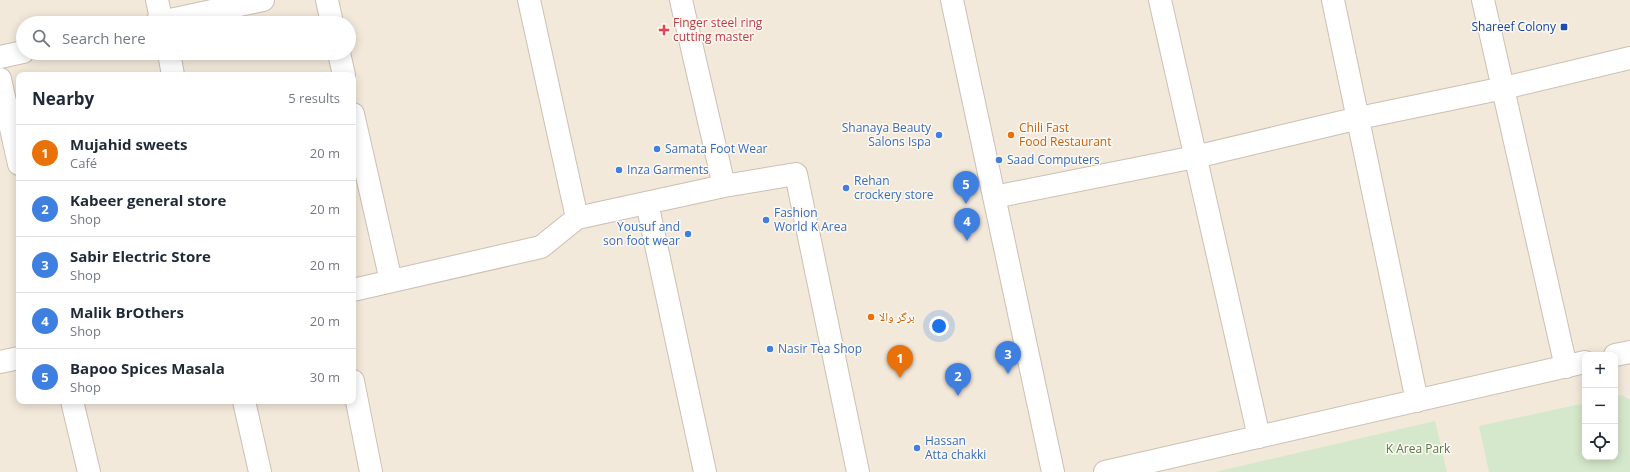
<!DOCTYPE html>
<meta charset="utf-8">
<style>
body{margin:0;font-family:"Open Sans","Noto Naskh Arabic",sans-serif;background:#f2f2f3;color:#1f2937}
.controls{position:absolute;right:12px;bottom:12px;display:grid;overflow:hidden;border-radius:8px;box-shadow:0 2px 10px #0003}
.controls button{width:36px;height:36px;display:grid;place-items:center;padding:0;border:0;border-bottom:1px solid #e0e1e3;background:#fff;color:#1f2937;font:20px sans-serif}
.you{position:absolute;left:939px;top:326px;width:14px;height:14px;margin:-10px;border:3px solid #fff;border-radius:50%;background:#1a73e8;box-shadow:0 0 0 6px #1a73e833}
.badge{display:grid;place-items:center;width:26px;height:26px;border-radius:50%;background:#725149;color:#fff;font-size:13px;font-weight:700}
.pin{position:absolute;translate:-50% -33px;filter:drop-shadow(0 1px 2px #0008)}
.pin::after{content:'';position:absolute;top:21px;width:14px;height:12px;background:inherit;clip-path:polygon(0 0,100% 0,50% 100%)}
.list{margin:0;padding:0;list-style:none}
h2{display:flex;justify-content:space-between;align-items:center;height:52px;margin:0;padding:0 16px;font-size:17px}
h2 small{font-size:13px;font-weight:400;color:#747a83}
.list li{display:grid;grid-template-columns:26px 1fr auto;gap:12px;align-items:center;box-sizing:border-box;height:56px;padding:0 16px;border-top:1px solid #e0e1e3}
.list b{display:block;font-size:15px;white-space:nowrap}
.list p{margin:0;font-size:13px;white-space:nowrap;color:#747a83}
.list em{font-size:13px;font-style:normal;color:#747a83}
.icon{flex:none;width:22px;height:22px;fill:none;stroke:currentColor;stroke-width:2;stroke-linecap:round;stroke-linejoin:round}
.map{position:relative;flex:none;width:1630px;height:472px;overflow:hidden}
.search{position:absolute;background:#fff;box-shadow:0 2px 10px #0003;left:16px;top:16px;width:340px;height:44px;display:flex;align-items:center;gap:10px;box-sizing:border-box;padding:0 14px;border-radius:22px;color:#747a83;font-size:15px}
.panel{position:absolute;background:#fff;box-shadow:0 2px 10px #0003;left:16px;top:72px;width:340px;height:332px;border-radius:8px}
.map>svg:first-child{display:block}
</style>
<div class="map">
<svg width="1630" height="472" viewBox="0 0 1630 472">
<rect width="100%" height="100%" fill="#fbf6ec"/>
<!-- residential -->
<path fill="#f2e9db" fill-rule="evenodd" d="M 0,0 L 1630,0 L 1630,472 L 0,472 ZM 23,23 L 349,23 L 349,53 L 23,53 ZM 19,75 L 353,75 L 353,401 L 19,401 ZM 1585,355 L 1615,355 L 1615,457 L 1585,457 Z"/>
<!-- green -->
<path fill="#d5e8cb" d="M 1622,395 L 1630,400 L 1630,472 L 1489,472 L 1479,426 L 1585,403 L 1585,457 L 1615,457 L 1615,397 Z
M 1435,421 L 1447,472 L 1215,472 Z"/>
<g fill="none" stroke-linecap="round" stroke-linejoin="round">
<defs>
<path id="minor" d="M 157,0 L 162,23
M 327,0 L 332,23
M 529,0 L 577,218
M 681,0 L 724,186
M 952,0 L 1053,472
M 1160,0 L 1259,437
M 1333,0 L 1417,401
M 1483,0 L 1566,367
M 156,23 L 263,0
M 169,53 L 173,75
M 339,53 L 344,75
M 0,57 L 23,52
M 0,79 L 19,164
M 353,114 L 391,281
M 994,197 L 1195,157 L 1359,118 L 1504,88 L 1630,58
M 647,203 L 705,472
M 353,290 L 541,247 L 577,218 L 724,186 L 796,174 L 858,472
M 1615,355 L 1630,352
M 0,362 L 19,358
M 353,381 L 371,472
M 72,401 L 89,472
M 244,401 L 260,472
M 1105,472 L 1585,362"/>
</defs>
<!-- minor casing -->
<use href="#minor" stroke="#cdbfb3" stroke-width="24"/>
<!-- minor -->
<use href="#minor" stroke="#fff" stroke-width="22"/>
</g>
<!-- markers -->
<rect fill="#1a4fb4" stroke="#fefaf3" stroke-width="1.5" x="1560" y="23" width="8" height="8" rx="2"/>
<path fill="#e0444e" stroke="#fefaf3" stroke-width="1.5" d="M662 24h4v4h4v4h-4v4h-4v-4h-4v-4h4z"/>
<g fill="#3f7fe0" stroke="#fefaf3" stroke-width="1.5">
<circle cx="939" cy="135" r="4"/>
<circle cx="657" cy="149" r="4"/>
<circle cx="999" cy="160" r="4"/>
<circle cx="619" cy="170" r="4"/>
<circle cx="846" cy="188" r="4"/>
<circle cx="766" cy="220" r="4"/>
<circle cx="688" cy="234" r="4"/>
<circle cx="770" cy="349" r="4"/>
<circle cx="917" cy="448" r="4"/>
</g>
<g fill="#e8710a" stroke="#fefaf3" stroke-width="1.5">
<circle cx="1011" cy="135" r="4"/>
<circle cx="871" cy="317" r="4"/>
</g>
<g text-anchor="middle" stroke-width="3" stroke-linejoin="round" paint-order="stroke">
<!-- health labels -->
<g font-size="12" fill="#be3a42" stroke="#fefaf3" text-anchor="start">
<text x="673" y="27">Finger steel ring<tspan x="673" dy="14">cutting master</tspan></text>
</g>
<!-- transit labels -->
<g font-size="12" fill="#164399" stroke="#fefaf3" text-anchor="end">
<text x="1556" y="31">Shareef Colony</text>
</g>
<!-- shop labels -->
<g font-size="12" fill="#366cbe" stroke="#fefaf3" text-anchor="start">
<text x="931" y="132" text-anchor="end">Shanaya Beauty<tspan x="931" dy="14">Salons Ispa</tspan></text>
<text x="665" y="153">Samata Foot Wear</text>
<text x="1007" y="164">Saad Computers</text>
<text x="627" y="174">Inza Garments</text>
<text x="854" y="185">Rehan<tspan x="854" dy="14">crockery store</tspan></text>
<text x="774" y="217">Fashion<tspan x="774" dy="14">World K Area</tspan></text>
<text x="680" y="231" text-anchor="end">Yousuf and<tspan x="680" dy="14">son foot wear</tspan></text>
<text x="778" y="353">Nasir Tea Shop</text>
<text x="925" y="445">Hassan<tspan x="925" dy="14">Atta chakki</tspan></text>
</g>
<!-- food labels -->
<g font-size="12" fill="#c56008" stroke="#fefaf3" text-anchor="start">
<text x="1019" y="132">Chili Fast<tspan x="1019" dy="14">Food Restaurant</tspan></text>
<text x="879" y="321">برگر والا</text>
</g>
<!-- park labels -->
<g font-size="12" fill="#54794a" stroke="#fefaf3">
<text x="1418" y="453">K Area Park</text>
</g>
</g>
</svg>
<div class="controls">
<button>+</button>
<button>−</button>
<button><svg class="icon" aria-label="locate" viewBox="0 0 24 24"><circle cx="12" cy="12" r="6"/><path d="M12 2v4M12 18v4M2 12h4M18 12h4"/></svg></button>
</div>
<div class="you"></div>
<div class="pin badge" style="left:900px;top:378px;background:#e8710a">1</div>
<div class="pin badge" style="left:958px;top:396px;background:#3f7fe0">2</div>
<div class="pin badge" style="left:1008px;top:374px;background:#3f7fe0">3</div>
<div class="pin badge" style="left:967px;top:241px;background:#3f7fe0">4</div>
<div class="pin badge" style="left:966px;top:204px;background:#3f7fe0">5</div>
<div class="search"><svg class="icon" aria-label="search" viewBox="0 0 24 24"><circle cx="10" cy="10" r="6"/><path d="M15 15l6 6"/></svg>Search here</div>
<section class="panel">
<h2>Nearby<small>5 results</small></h2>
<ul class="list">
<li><span class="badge" style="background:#e8710a">1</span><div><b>Mujahid sweets</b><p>Café</p></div><em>20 m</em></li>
<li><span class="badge" style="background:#3f7fe0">2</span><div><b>Kabeer general store</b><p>Shop</p></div><em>20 m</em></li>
<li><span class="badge" style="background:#3f7fe0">3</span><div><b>Sabir Electric Store</b><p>Shop</p></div><em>20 m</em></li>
<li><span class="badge" style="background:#3f7fe0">4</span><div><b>Malik BrOthers</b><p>Shop</p></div><em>20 m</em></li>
<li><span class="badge" style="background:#3f7fe0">5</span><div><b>Bapoo Spices Masala</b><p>Shop</p></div><em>30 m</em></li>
</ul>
</section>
</div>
